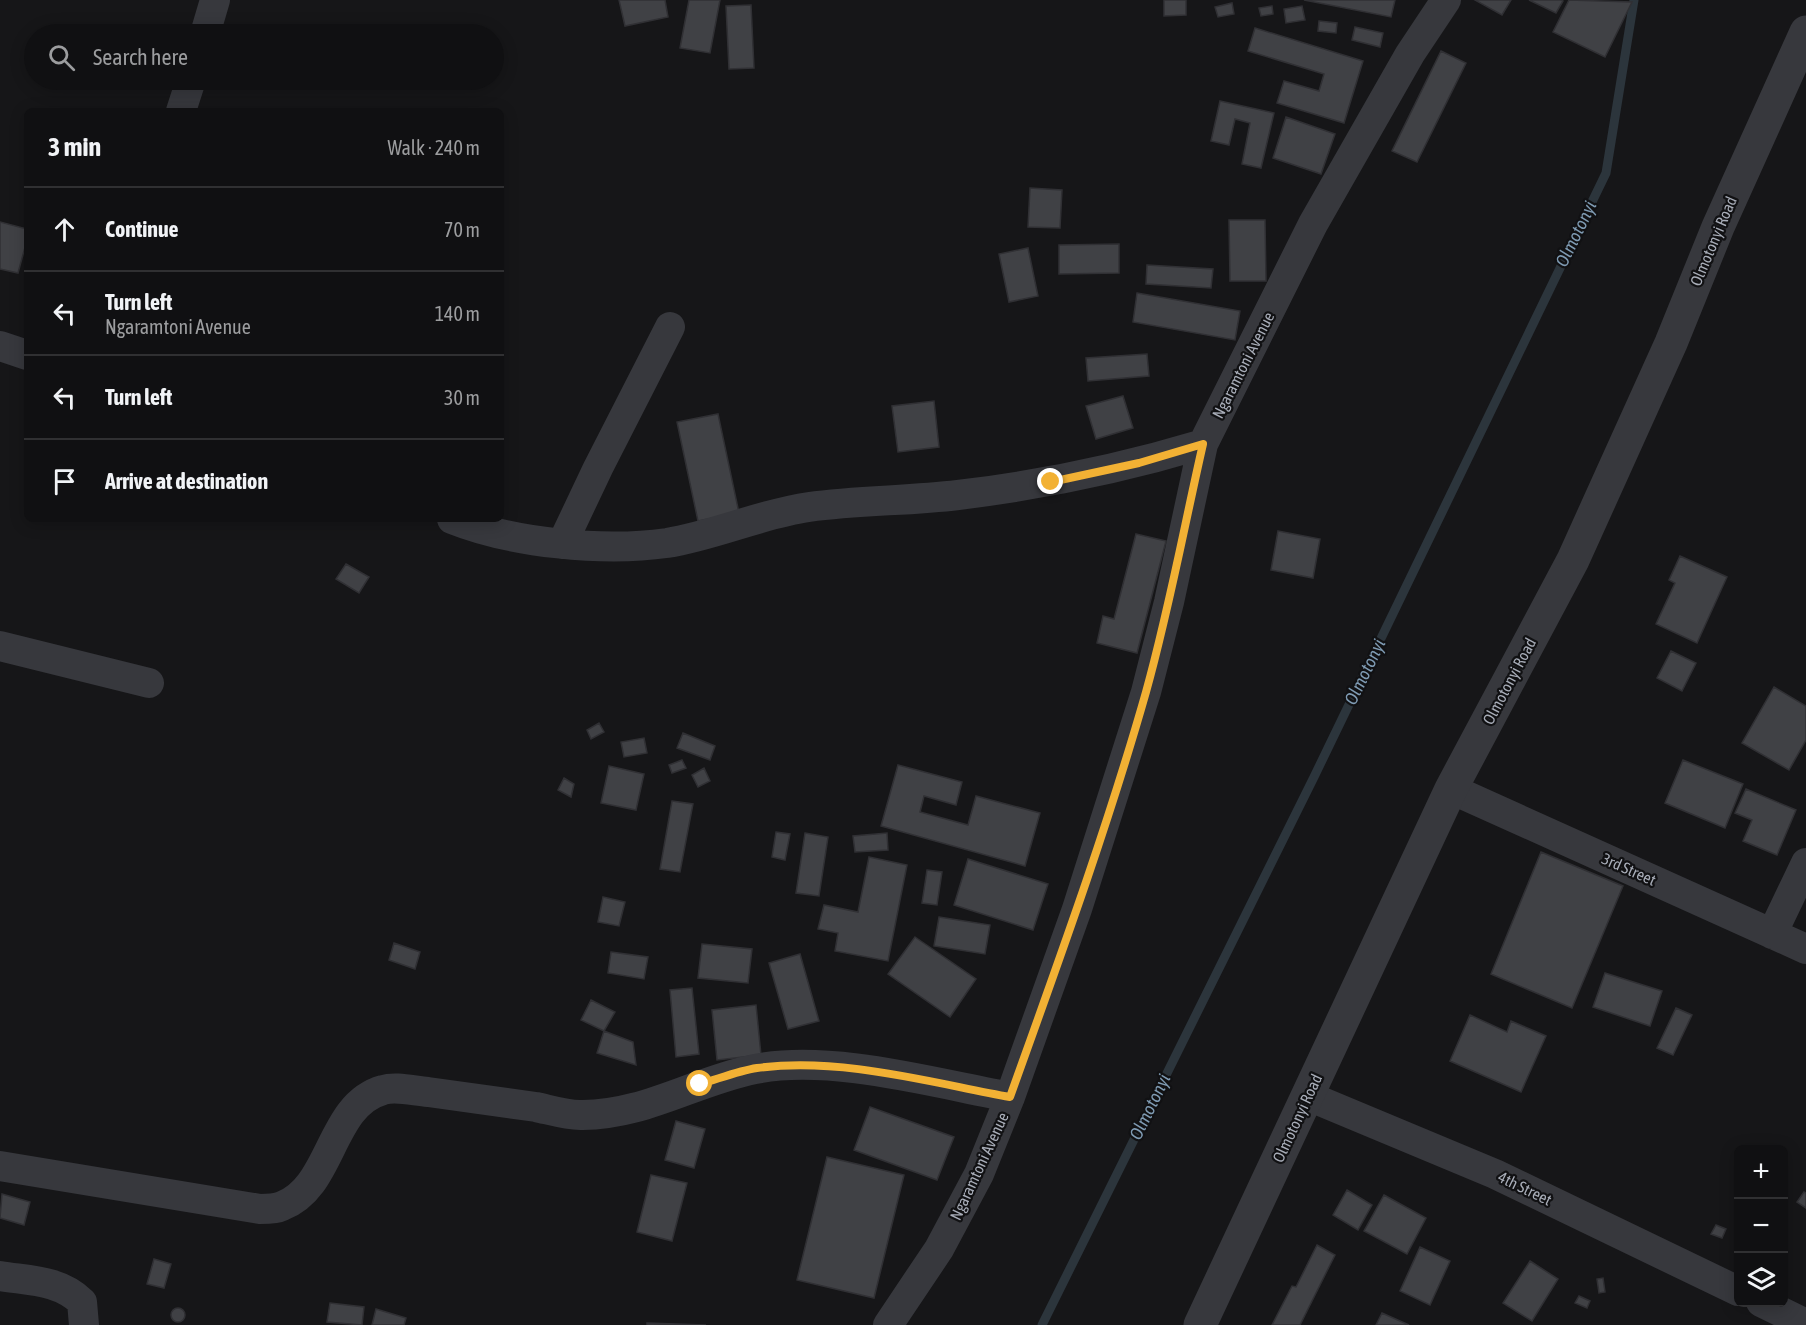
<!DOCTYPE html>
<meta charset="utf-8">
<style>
body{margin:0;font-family:"Asap Condensed",sans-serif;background:#1e1e20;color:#f1f3f6}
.controls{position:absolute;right:18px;bottom:18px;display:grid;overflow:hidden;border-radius:9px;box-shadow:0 3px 15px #0003}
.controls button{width:54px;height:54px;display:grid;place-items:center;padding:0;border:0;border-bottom:2px solid #303032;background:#101012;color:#f1f3f6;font:30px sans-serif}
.stop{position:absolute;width:18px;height:18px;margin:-14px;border:4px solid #f2b134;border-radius:50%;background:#fff}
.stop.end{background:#f2b134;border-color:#fff;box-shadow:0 2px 6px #0008}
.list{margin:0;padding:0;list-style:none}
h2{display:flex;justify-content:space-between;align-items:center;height:78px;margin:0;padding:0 24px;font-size:26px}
h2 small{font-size:20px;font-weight:400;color:#9c9d9f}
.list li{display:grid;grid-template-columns:39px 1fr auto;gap:18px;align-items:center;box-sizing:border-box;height:84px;padding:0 24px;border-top:2px solid #303032}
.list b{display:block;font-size:22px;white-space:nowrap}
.list p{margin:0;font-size:20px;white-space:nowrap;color:#9c9d9f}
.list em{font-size:20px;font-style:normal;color:#9c9d9f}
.icon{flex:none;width:33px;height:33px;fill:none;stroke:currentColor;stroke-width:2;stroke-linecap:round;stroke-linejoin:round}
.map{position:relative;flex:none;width:1806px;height:1325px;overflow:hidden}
.search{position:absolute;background:#101012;box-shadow:0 3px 15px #0003;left:24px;top:24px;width:480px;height:66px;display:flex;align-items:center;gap:15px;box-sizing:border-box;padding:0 21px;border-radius:33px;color:#9c9d9f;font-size:22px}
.panel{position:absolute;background:#101012;box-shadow:0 3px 15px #0003;left:24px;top:108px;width:480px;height:414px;border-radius:9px}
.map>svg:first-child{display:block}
</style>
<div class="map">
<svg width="1806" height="1325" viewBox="0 0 1806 1325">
<rect width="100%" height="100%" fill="#161618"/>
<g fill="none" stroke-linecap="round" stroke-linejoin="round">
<!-- stream -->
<path stroke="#2c353c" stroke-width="9" d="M 1042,1325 L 1314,777 L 1606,173 L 1634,0"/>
</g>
<!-- building -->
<path fill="#404145" stroke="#303034" stroke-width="1.5" d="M 619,0 L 665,0 L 668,17 L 625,26 Z
M 689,0 L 720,0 L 710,53 L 680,48 Z
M 1164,0 L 1186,0 L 1186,15 L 1164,16 Z
M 1304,0 L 1395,0 L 1391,17 Z
M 1475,0 L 1511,0 L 1502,15 Z
M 1529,0 L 1561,0 L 1563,1 L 1556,13 Z
M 1569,0 L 1632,2 L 1605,57 L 1553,32 Z
M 1232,3 L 1234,14 L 1218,17 L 1215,7 Z
M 751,5 L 754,68 L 729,69 L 726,6 Z
M 1272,6 L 1273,14 L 1261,16 L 1259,8 Z
M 1302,6 L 1305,20 L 1286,23 L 1284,9 Z
M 1319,21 L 1337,23 L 1336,33 L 1318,31 Z
M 1355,27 L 1383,33 L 1380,47 L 1352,40 Z
M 1255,28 L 1363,61 L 1344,123 L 1277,103 L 1284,81 L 1319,91 L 1324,74 L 1248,51 Z
M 1441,51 L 1466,63 L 1417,162 L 1392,151 Z
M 1220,101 L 1274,113 L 1261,168 L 1242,164 L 1250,123 L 1235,119 L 1229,145 L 1211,141 Z
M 1286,117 L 1335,134 L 1321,174 L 1273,158 Z
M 1030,188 L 1062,190 L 1060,228 L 1028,227 Z
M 1229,220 L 1265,220 L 1266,281 L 1230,281 Z
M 0,222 L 27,229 L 27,240 L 18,273 L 0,269 Z
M 1119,244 L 1119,273 L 1059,274 L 1059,245 Z
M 1028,248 L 1038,296 L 1009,302 L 999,254 Z
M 1147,265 L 1213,269 L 1211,288 L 1146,284 Z
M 1137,293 L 1240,311 L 1235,340 L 1133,322 Z
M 1147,354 L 1149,376 L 1088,381 L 1086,358 Z
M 1123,396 L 1133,428 L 1096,439 L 1086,406 Z
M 934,401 L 939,447 L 898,452 L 892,406 Z
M 718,414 L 739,513 L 698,521 L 677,422 Z
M 1278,531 L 1320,539 L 1313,578 L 1271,570 Z
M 1136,534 L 1166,541 L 1137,653 L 1097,643 L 1103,616 L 1114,619 Z
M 1680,556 L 1727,577 L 1697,643 L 1656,624 L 1675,583 L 1669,580 Z
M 346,564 L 369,577 L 359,593 L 336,579 Z
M 1671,651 L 1696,663 L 1682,691 L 1657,678 Z
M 1774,687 L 1806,706 L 1806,740 L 1789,770 L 1742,743 Z
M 599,723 L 604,732 L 591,739 L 587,730 Z
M 683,733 L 715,746 L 710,760 L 677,748 Z
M 644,738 L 647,753 L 624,757 L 621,742 Z
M 682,760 L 686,768 L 672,773 L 669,765 Z
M 1683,760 L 1743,784 L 1725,828 L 1665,803 Z
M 898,765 L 962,782 L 956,805 L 924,796 L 920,812 L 968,825 L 976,796 L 1040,813 L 1025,866 L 881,826 Z
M 609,766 L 644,774 L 636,810 L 601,803 Z
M 704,768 L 710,781 L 698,787 L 692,775 Z
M 564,778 L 574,784 L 571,797 L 558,790 Z
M 1746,789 L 1796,810 L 1777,855 L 1743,841 L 1752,820 L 1735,813 Z
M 672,801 L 693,804 L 680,872 L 660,869 Z
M 776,832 L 790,834 L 785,860 L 772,857 Z
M 805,833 L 828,837 L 819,896 L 796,893 Z
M 887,833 L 888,850 L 855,852 L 853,836 Z
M 1541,852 L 1623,886 L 1572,1008 L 1491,974 Z
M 869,857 L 907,865 L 888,961 L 835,951 L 838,933 L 818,929 L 824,905 L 858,912 Z
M 968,859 L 1048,884 L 1033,930 L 954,905 Z
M 927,870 L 942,872 L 937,905 L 922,903 Z
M 603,897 L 625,902 L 619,926 L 598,922 Z
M 939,917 L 990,925 L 985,954 L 934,946 Z
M 915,937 L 976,979 L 950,1017 L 888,974 Z
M 394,943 L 420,952 L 415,969 L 389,960 Z
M 702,944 L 752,949 L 748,983 L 698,978 Z
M 611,952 L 648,957 L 644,979 L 608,973 Z
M 800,954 L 819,1021 L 788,1029 L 769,963 Z
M 1605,973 L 1662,991 L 1650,1026 L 1593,1007 Z
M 692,988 L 699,1054 L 676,1057 L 670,990 Z
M 591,1000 L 615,1012 L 604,1031 L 581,1020 Z
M 756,1005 L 761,1055 L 717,1060 L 712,1010 Z
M 1676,1008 L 1692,1015 L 1673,1055 L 1657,1048 Z
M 1470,1015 L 1507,1032 L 1511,1021 L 1546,1036 L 1521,1092 L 1450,1061 Z
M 604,1031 L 633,1042 L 636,1065 L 597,1053 Z
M 870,1107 L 954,1137 L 937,1180 L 854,1150 Z
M 676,1121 L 705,1129 L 694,1168 L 665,1160 Z
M 827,1157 L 904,1175 L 874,1298 L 797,1280 Z
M 651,1175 L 687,1183 L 672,1241 L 637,1232 Z
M 1347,1190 L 1372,1205 L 1358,1230 L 1333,1215 Z
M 1804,1192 L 1806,1193 L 1806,1208 L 1797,1202 Z
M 2,1194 L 30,1202 L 24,1225 L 0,1218 Z
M 1384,1195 L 1426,1218 L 1407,1254 L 1364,1231 Z
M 1716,1225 L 1726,1229 L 1722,1238 L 1711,1234 Z
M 1317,1245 L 1335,1255 L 1300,1325 L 1272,1325 L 1292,1286 L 1296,1287 Z
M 1420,1247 L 1450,1261 L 1430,1305 L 1400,1291 Z
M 154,1259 L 171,1264 L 164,1288 L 147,1284 Z
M 1530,1261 L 1558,1279 L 1532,1321 L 1503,1303 Z
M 1603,1278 L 1605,1292 L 1599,1293 L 1597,1279 Z
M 1579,1296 L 1590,1301 L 1587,1308 L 1575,1303 Z
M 330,1303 L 364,1307 L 362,1325 L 327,1322 Z
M171 1315a7 7 0 1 1 14 0a7 7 0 1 1-14 0Z
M 376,1309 L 406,1318 L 404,1325 L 372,1325 Z
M 1382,1313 L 1409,1325 L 1376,1325 Z
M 647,1323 L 706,1325 L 647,1325 Z"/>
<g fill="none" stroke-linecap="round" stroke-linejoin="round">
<!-- minor -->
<path stroke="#37383d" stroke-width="30" d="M 205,34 L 215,0
M 181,111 L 191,80
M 0,346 L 27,355
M 452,519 C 512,543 603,552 667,543 C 716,535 760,514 809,507 C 858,500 909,501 958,495 C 1042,485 1123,468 1203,444
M 562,544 L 598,468 L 670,327
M 0,646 L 149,683
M 1451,789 L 1806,949
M 1772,934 L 1806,863
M 1308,1096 L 1495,1174 L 1738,1291
M 0,1166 L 260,1209 C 267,1209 276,1209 282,1206 C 333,1187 329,1105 383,1090 C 396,1086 414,1091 428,1092 C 464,1097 500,1102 536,1107 C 550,1110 566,1115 580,1115 C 643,1116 695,1081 755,1069 C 831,1054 934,1083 1010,1097
M 0,1276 C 31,1281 59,1280 82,1302 L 84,1325
M 1761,1302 L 1806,1324
M 888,1325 L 939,1249 L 979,1174 L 1010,1097 L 1077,909 L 1146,692 L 1169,602 L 1203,444 L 1313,224 L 1410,54 L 1446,0"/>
<!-- tertiary -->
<path stroke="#37383d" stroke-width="33" d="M 1200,1325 L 1451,789 L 1573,560 L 1671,343 L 1718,227 L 1806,32"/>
</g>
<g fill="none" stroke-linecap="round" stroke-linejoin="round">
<!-- route -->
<path stroke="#f2b134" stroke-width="8" d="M 700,1084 C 718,1079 738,1071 757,1068 C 841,1057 928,1082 1010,1097 C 1058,963 1107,829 1146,692 C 1169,610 1184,527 1203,444 L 1139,463 L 1051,482"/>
</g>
<g text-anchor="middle" stroke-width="4.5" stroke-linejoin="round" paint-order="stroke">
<!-- street labels -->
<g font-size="16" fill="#a8adb8" stroke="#111113">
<text transform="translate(1713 241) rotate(-67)" y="6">Olmotonyi Road</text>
<text transform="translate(1243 365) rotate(-63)" y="6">Ngaramtoni Avenue</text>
<text transform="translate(1509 681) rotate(-62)" y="6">Olmotonyi Road</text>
<text transform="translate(1629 869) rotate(24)" y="6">3rd Street</text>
<text transform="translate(1297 1118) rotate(-65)" y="6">Olmotonyi Road</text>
<text transform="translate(979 1166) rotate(-65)" y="6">Ngaramtoni Avenue</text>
<text transform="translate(1525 1188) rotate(26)" y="6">4th Street</text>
</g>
<!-- water labels -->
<g font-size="18" font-style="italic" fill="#7f9bb3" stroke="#111113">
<text transform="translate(1576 234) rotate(-64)" y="6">Olmotonyi</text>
<text transform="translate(1365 672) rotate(-64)" y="6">Olmotonyi</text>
<text transform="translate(1150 1107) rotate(-64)" y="6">Olmotonyi</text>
</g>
</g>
</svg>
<div class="controls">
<button>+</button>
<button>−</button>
<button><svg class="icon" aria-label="layers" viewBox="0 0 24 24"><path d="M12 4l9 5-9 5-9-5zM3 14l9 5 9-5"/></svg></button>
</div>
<div class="stop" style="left:700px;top:1084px"></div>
<div class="stop end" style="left:1051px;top:482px"></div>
<div class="search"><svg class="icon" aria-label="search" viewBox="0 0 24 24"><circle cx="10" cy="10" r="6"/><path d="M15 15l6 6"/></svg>Search here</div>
<section class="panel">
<h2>3 min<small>Walk · 240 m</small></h2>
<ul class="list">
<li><svg class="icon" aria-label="ahead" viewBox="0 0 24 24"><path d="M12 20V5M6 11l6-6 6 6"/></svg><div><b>Continue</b></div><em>70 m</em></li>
<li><svg class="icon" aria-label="left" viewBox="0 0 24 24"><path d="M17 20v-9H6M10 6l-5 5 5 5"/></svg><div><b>Turn left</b><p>Ngaramtoni Avenue</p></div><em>140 m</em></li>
<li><svg class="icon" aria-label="left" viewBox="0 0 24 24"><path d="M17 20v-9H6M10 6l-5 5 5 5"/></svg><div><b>Turn left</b></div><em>30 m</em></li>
<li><svg class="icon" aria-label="arrive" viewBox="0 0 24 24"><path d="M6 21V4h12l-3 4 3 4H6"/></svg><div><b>Arrive at destination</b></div></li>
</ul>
</section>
</div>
